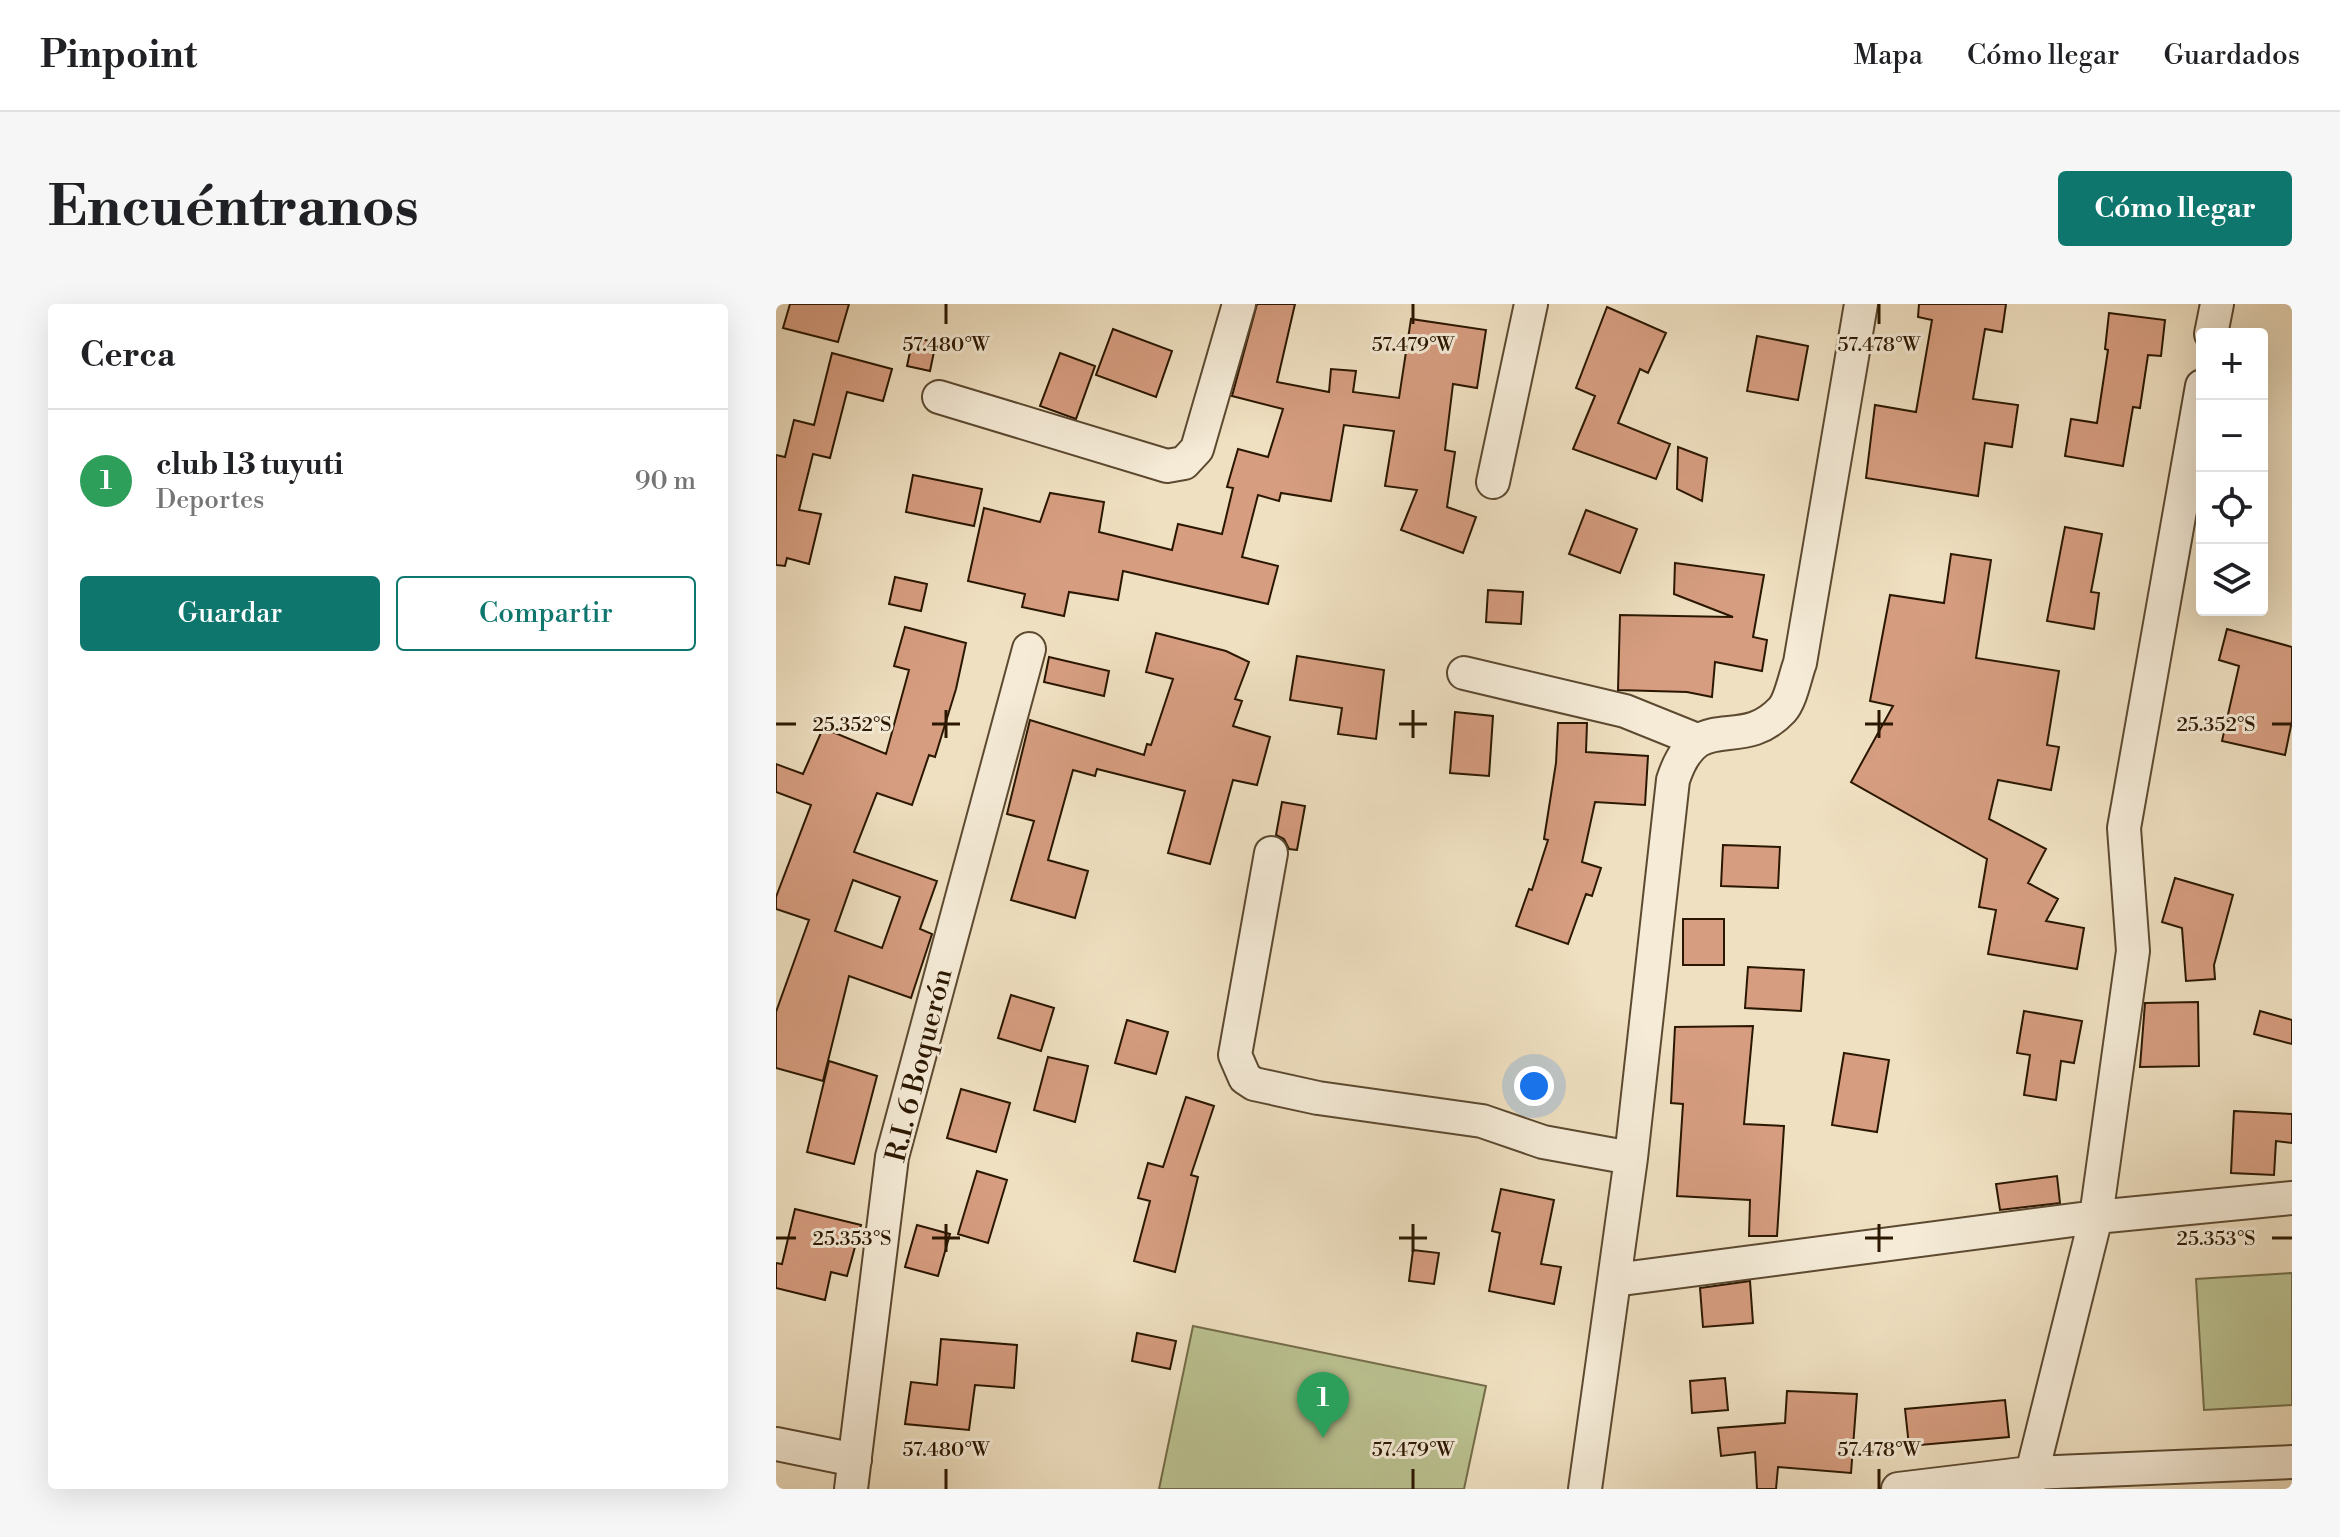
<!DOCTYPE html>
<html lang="es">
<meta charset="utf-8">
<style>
body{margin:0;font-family:"Libre Bodoni",serif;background:#f6f6f6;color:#202124}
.controls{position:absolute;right:24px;top:24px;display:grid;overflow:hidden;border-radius:8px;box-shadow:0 8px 32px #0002}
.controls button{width:72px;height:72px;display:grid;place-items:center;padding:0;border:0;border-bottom:2px solid #e0e0e0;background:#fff;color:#202124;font:40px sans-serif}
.you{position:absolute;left:758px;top:782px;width:28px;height:28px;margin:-20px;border:6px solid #fff;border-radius:50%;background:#1a73e8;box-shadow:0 0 0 12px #1a73e833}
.badge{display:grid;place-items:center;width:52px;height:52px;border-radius:50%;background:#0f766e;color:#fff;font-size:26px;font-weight:700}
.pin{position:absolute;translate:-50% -66px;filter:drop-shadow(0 2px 4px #0008)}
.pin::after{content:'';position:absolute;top:42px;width:28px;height:24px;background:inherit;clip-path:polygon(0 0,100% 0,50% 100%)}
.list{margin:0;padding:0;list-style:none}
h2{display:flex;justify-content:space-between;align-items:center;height:104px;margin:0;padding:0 32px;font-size:34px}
h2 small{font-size:26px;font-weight:400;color:#757577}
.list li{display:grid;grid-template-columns:52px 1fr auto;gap:24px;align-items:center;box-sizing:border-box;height:144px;padding:0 32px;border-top:2px solid #e0e0e0}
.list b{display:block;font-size:30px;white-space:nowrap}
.list p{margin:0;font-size:26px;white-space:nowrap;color:#757577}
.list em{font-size:26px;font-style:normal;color:#757577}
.actions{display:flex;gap:16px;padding:24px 32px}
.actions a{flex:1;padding:18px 0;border:2px solid #0f766e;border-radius:8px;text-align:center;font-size:28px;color:#0f766e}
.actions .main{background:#0f766e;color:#fff}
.icon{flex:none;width:44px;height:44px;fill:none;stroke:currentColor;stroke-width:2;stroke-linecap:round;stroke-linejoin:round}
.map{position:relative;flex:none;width:1516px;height:1185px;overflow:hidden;border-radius:8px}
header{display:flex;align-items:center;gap:48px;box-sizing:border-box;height:112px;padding:0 40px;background:#fff;border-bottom:2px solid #e0e0e0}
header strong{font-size:38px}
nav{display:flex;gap:44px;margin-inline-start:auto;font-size:28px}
.intro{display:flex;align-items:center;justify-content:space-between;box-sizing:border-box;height:192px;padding:0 48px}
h1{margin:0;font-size:56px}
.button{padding:20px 36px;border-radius:8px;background:#0f766e;color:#fff;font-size:28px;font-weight:700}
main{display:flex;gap:48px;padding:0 48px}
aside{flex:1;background:#fff;border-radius:8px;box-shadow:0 8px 32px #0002}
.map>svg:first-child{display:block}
</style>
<header>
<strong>Pinpoint</strong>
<nav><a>Mapa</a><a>Cómo llegar</a><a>Guardados</a></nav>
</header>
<div class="intro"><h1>Encuéntranos</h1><a class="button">Cómo llegar</a></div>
<main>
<aside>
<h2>Cerca<small></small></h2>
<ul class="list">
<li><span class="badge" style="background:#2e9e5b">1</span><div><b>club 13 tuyuti</b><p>Deportes</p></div><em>90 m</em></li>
</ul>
<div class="actions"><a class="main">Guardar</a><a>Compartir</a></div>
</aside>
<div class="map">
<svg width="1516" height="1185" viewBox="0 0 1516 1185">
<rect width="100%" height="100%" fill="#efe0c1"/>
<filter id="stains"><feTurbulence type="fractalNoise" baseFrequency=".0025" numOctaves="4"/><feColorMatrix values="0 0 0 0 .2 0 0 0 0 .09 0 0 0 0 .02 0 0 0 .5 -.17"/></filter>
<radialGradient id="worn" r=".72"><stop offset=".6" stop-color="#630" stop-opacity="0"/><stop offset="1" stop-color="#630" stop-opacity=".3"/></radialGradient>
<!-- green -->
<path fill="#bbc291" stroke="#736c48" stroke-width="2" d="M 1516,969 L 1516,1101 L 1428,1106 L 1420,975 Z
M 417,1022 L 710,1082 L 688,1185 L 383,1185 Z"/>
<!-- building -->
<path fill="#d69d80" stroke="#2b1700" stroke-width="2" fill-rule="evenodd" d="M 14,0 L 73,0 L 62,38 L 7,24 Z
M 481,0 L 519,0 L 501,78 L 553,88 L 555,65 L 580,67 L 577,88 L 623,94 L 635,15 L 710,26 L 701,84 L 677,80 L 669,146 L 679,148 L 671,203 L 700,213 L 687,249 L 625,226 L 641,186 L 609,182 L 618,127 L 568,121 L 555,197 L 505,189 L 503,197 L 482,191 L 466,253 L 502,262 L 492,300 L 347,267 L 342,296 L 293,288 L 288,312 L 246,303 L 249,290 L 192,277 L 208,204 L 264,218 L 274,189 L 328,198 L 323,228 L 396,246 L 402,220 L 446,230 L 457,184 L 451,183 L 462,145 L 492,153 L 507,105 L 456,92 Z
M 1143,0 L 1230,0 L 1226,28 L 1209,25 L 1197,95 L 1242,101 L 1236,143 L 1209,139 L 1202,192 L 1090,174 L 1099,101 L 1140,108 L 1156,16 L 1142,13 Z
M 831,3 L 890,29 L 872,69 L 864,65 L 842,119 L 894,140 L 880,175 L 797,145 L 819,92 L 800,84 Z
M 1333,9 L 1389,16 L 1385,52 L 1372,51 L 1364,104 L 1357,103 L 1347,162 L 1289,152 L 1295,115 L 1321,119 L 1332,46 L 1329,45 Z
M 337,25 L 396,47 L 380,93 L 320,71 Z
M 981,32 L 1032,42 L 1022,96 L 971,87 Z
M 137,34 L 160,38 L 154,67 L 131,62 Z
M 56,49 L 116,65 L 107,97 L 71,88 L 54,154 L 37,150 L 23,206 L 45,210 L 33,260 L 11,254 L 9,262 L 0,261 L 0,151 L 9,153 L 18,116 L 38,121 Z
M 284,49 L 319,62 L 300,115 L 264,102 Z
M 902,143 L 931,154 L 926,197 L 901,185 Z
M 137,171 L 206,185 L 198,222 L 130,208 Z
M 810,206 L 861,225 L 844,269 L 793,250 Z
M 1289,223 L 1326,230 L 1315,288 L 1323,289 L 1318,325 L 1271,317 Z
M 1175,250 L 1215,256 L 1200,354 L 1283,367 L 1271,441 L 1283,443 L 1275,486 L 1222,476 L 1213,515 L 1270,545 L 1252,579 L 1282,595 L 1270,617 L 1308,624 L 1301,665 L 1212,650 L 1220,606 L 1203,603 L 1211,555 L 1075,478 L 1117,402 L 1094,397 L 1114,291 L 1168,299 Z
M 899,259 L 988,271 L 977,333 L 991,336 L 986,367 L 939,358 L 936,393 L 911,388 L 842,386 L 844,311 L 957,313 L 898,290 Z
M 119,273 L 151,280 L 145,307 L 113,300 Z
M 712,286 L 747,288 L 745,320 L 710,318 Z
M 129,323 L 190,339 L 180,385 L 159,453 L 153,451 L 136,501 L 101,489 L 78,548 L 161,577 L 144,625 L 156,630 L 135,694 L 73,672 L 47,777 L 0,764 L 0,708 L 33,616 L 0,605 L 0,593 L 35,501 L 0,488 L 0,460 L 27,470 L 47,424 L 110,450 L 133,366 L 118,362 ZM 77,576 L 124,593 L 106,644 L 59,627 Z
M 1451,325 L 1516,343 L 1516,417 L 1509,451 L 1446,437 L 1463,362 L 1443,356 Z
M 380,329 L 450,347 L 473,358 L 459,395 L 466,397 L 457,422 L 494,433 L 481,481 L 457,476 L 434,560 L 392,549 L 409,487 L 321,465 L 319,472 L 297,466 L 272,556 L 312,567 L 299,614 L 235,596 L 258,517 L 231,510 L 254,416 L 368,451 L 371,440 L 375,441 L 397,375 L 370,368 Z
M 521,352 L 608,366 L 600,435 L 562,430 L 566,404 L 514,396 Z
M 273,353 L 333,367 L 328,392 L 268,378 Z
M 679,408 L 717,412 L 713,472 L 674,469 Z
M 782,419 L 811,419 L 810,448 L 872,452 L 869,501 L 819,498 L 806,558 L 825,564 L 816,592 L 810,590 L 792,640 L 740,622 L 753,585 L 756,586 L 772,536 L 768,535 L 780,459 Z
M 506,498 L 529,502 L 521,546 L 513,545 L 508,535 L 500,531 Z
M 947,541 L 1004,543 L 1002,584 L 945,582 Z
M 1399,574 L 1457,591 L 1438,661 L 1439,675 L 1410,677 L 1406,624 L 1386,618 Z
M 907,615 L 948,615 L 948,661 L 907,661 Z
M 972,663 L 1028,666 L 1025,707 L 969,704 Z
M 235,691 L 278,704 L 265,747 L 222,734 Z
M 1422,698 L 1423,762 L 1364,763 L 1369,699 Z
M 1248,707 L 1306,717 L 1298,759 L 1285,757 L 1280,796 L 1248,791 L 1254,751 L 1241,749 Z
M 1484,707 L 1516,716 L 1516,740 L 1478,730 Z
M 351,716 L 392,728 L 380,770 L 339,759 Z
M 977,722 L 968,820 L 1008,822 L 1001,932 L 973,932 L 974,896 L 901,892 L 907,800 L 895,799 L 899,723 Z
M 1068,749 L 1113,756 L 1101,828 L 1056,821 Z
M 272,753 L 312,762 L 299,818 L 258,806 Z
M 53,757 L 101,772 L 78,860 L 31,848 Z
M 185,785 L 234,799 L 220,848 L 171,834 Z
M 410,793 L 438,802 L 415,871 L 422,873 L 399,968 L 358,957 L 374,897 L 362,894 L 372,859 L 387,863 Z
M 1458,807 L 1516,810 L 1516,839 L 1500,837 L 1498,871 L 1455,869 Z
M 201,867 L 231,876 L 212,939 L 182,930 Z
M 1281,872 L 1284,899 L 1224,906 L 1220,880 Z
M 725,885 L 778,896 L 765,960 L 785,963 L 778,1000 L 713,987 L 724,929 L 716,927 Z
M 19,905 L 85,921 L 71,972 L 55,968 L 49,996 L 0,984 L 0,959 L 6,960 Z
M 141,921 L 174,930 L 162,972 L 129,963 Z
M 637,946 L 663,949 L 658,980 L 633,977 Z
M 974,977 L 977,1019 L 927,1023 L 924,984 Z
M 361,1029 L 400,1037 L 394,1065 L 356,1057 Z
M 165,1035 L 241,1041 L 238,1084 L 199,1081 L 193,1126 L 129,1120 L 135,1078 L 161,1081 Z
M 949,1074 L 952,1106 L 916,1109 L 914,1077 Z
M 1011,1087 L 1081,1090 L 1075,1169 L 1002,1163 L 1000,1185 L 981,1185 L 979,1148 L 945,1152 L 942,1124 L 1009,1119 Z
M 1229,1096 L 1233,1133 L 1133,1142 L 1129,1105 Z"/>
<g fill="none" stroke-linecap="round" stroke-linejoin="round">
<defs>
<path id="minor" d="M 1435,30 L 1441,0
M 163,93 L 391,162 L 408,159 L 421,145 L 463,0
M 717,178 L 755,0
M 688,369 L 849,407 L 921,436
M 495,549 L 459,751 L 469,774 L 478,780 L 542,794 L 706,817 L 767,838 L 855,854
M 838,976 L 1320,913 L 1516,894
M 0,1140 L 79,1156
M 75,1185 L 116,853 L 253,345
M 809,1185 L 855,854 L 897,476 C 922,400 963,452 1006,406 C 1015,396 1019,372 1024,359 L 1085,0
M 1122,1185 L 1254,1169 L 1516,1158
M 1252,1185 L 1320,913 L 1357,647 L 1348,524 L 1426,82"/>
</defs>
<!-- minor casing -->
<use href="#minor" stroke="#5c4930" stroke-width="36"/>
<!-- minor -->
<use href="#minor" stroke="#f5ebd7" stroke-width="32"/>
</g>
<!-- ticks -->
<path fill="none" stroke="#2b1700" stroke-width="3" d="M 170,0 L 170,20M 637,0 L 637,20M 1103,0 L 1103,20M 170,406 L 170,434M 637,406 L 637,434M 1103,406 L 1103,434M 0,420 L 20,420M 156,420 L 184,420M 623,420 L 651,420M 1089,420 L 1117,420M 1496,420 L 1516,420M 170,920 L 170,948M 637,920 L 637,948M 1103,920 L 1103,948M 0,934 L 20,934M 156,934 L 184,934M 623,934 L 651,934M 1089,934 L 1117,934M 1496,934 L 1516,934M 170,1165 L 170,1185M 637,1165 L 637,1185M 1103,1165 L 1103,1185"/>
<g text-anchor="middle" stroke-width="6" stroke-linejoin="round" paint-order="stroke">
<!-- street labels -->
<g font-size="28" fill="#2b1700" stroke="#f5ebd7">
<text transform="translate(142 761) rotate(-76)" y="10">R.I. 6 Boquerón</text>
</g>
</g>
<g font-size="20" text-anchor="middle" fill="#2b1700" stroke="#f5ebd7" stroke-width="6" stroke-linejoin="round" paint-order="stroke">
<text x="170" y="47">57.480°W</text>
<text x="637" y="47">57.479°W</text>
<text x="1103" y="47">57.478°W</text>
<text x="76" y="427">25.352°S</text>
<text x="1440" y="427">25.352°S</text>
<text x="76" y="941">25.353°S</text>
<text x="1440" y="941">25.353°S</text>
<text x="170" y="1152">57.480°W</text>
<text x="637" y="1152">57.479°W</text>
<text x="1103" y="1152">57.478°W</text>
</g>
<rect width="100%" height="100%" filter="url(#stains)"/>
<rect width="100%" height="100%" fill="url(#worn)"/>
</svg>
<div class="controls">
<button>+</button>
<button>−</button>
<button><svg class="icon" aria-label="locate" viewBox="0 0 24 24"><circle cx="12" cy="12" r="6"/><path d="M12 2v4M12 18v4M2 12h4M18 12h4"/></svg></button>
<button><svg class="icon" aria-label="layers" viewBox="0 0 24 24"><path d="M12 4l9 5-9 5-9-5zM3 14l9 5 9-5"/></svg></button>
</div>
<div class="you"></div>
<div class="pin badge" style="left:547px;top:1134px;background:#2e9e5b">1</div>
</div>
</main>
